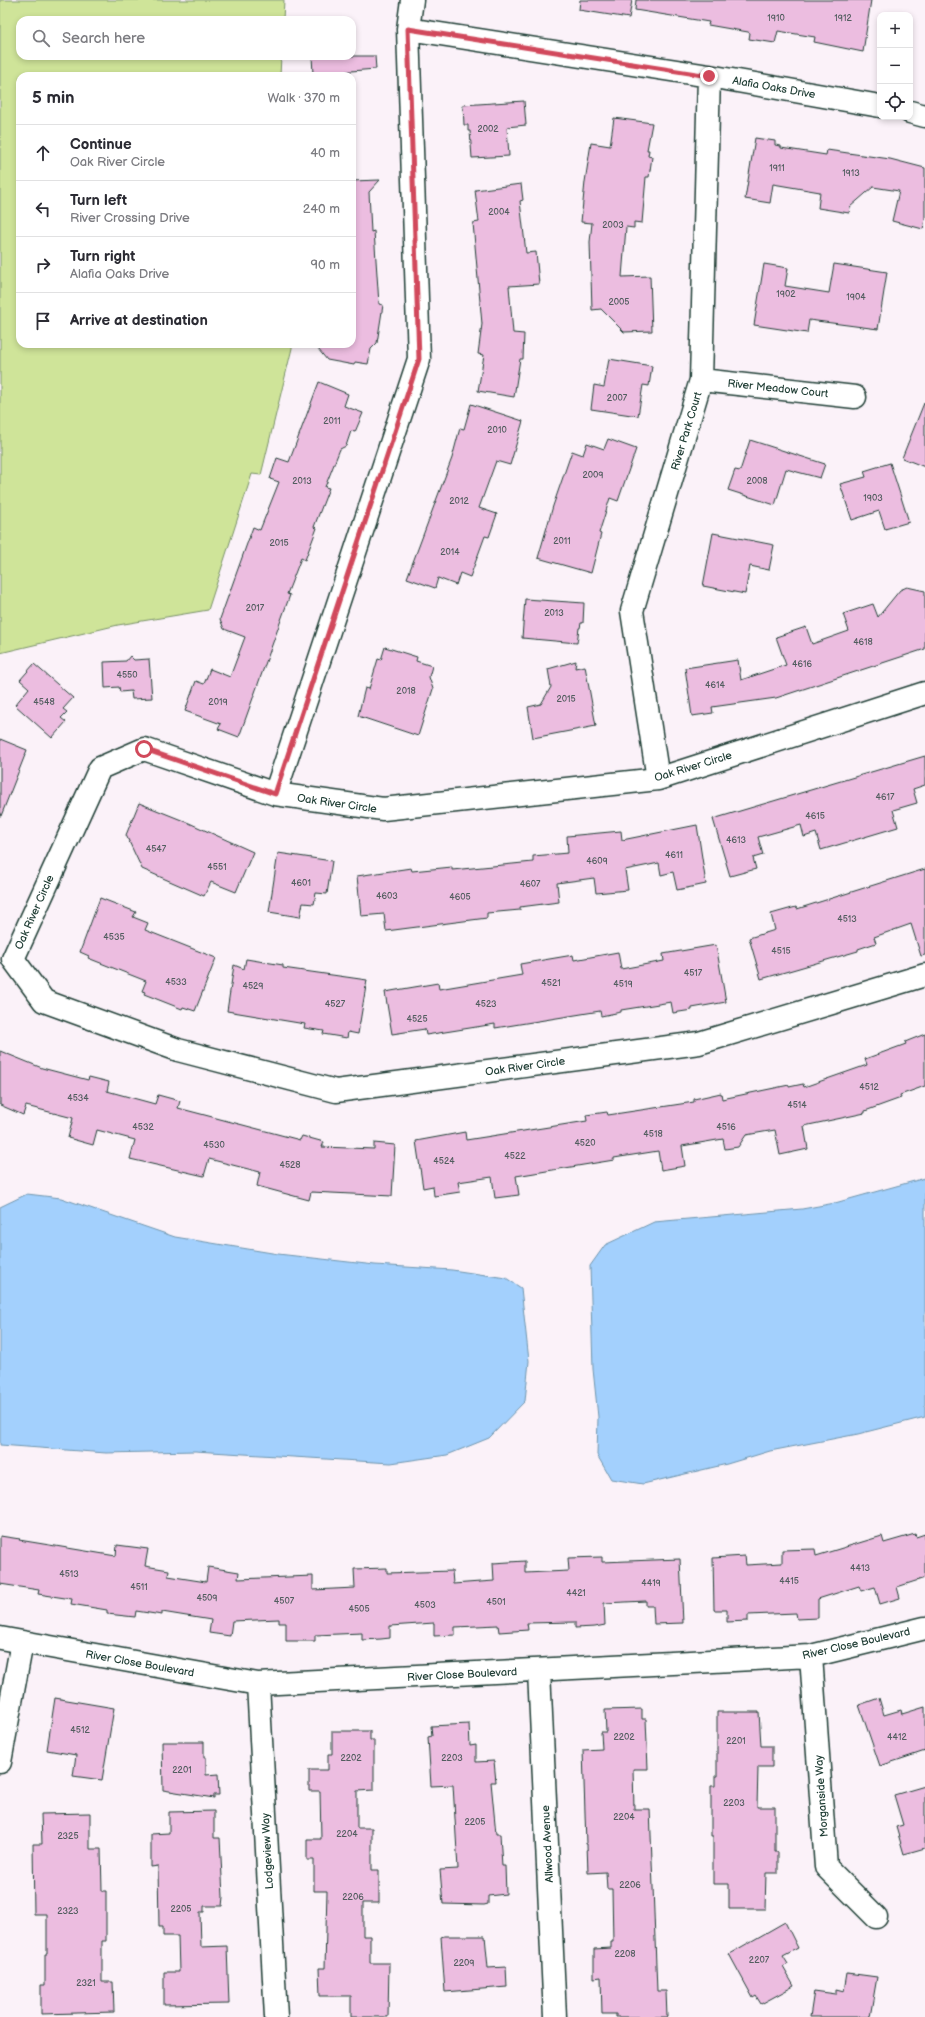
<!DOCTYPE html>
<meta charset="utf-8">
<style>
body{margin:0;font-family:"Balsamiq Sans",sans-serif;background:#f7f7f7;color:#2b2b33}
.controls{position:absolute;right:12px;top:12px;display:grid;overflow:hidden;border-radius:8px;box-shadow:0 2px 6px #0003}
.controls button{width:36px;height:36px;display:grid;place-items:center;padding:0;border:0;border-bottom:1px solid #e1e1e2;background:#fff;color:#2b2b33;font:20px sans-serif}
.stop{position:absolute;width:12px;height:12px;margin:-9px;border:3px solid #d1495b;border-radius:50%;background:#fff}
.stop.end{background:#d1495b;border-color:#fff;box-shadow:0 1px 4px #0008}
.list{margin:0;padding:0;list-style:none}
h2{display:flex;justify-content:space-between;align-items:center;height:52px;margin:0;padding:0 16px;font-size:17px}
h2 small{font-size:13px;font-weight:400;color:#7c7c81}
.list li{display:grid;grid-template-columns:26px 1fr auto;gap:12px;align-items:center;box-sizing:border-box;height:56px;padding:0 16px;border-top:1px solid #e1e1e2}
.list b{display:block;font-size:15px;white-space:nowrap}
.list p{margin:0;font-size:13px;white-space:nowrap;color:#7c7c81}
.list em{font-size:13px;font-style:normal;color:#7c7c81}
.icon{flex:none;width:22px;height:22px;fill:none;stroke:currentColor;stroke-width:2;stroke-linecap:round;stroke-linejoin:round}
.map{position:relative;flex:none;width:925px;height:2017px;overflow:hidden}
.search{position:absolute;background:#fff;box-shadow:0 2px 6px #0003;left:16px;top:16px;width:340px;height:44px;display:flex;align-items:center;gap:10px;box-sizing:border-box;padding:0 14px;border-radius:12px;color:#7c7c81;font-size:15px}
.panel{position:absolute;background:#fff;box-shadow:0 2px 6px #0003;left:16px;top:72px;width:340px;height:276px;border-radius:12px}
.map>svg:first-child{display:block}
</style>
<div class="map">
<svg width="925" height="2017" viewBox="0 0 925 2017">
<rect width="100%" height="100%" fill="#fbf2f9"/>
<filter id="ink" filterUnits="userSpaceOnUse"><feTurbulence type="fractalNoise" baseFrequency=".025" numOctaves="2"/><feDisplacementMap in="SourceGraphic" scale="8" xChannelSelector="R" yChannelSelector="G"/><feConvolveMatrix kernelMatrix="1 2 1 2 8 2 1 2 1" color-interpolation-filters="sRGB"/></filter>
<g filter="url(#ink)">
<!-- green -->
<path fill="#cfe499" stroke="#779066" d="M 0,0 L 284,0 L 283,20 L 20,20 L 20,56 L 281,56 L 280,76 L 20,76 L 20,344 L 293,344 L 261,475 L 252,474 L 208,610 L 118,625 L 0,653 Z"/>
<!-- water -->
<path fill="#a3d0fd" stroke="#6e95ad" d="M 925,1178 L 925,1417 L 858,1434 L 770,1451 L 727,1464 L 643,1484 L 611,1479 L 597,1455 L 598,1417 L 593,1369 L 590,1266 L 605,1245 L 654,1222 L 802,1209 L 835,1203 Z
M 27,1194 L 61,1198 L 175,1237 L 278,1254 L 375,1265 L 452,1270 L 506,1278 L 521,1288 L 529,1361 L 525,1401 L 489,1438 L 447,1455 L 391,1463 L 195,1451 L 106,1453 L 0,1445 L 0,1207 Z"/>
<!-- building -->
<path fill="#ecbde0" stroke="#1f3d34" d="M 580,0 L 632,0 L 629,18 L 579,10 Z
M 636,0 L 871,0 L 863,52 L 814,42 L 815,37 L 778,31 L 775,43 L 749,39 L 750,33 L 748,32 L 708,25 L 709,22 L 635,10 Z
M 312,56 L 375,56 L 376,69 L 313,74 Z
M 524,101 L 526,125 L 507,127 L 509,156 L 472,158 L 470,131 L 468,131 L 468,125 L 464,125 L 463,105 Z
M 614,118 L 652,123 L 647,150 L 649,150 L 648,156 L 652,157 L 649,177 L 646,177 L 642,223 L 634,222 L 634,228 L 626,227 L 622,277 L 650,276 L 652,331 L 624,332 L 601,309 L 592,310 L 590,242 L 592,223 L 581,222 L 585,182 L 591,143 L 610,146 Z
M 755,138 L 775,141 L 775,145 L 781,146 L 781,148 L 826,155 L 827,150 L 890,159 L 925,168 L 925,219 L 923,229 L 892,221 L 899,191 L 873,187 L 850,207 L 849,213 L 818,208 L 820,192 L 773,184 L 770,203 L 745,199 Z
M 380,180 L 369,192 L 371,232 L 374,231 L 379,304 L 383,305 L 377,343 L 371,349 L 368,364 L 355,362 L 354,365 L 327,360 L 314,344 L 352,344 L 352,181 Z
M 521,184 L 523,200 L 520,201 L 526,253 L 536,252 L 539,284 L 509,286 L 513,333 L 524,334 L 523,359 L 520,359 L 514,397 L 478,391 L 484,355 L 478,354 L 482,324 L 473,223 L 479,222 L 475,190 Z
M 764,264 L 788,268 L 785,286 L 829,293 L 834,264 L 887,272 L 878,329 L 809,320 L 807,333 L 754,325 Z
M 609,359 L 652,366 L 649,386 L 643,385 L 638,416 L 591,409 L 594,385 L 604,387 Z
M 319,382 L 348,394 L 344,406 L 363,413 L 355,432 L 351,431 L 346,446 L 340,449 L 325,487 L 329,488 L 314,527 L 317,528 L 305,560 L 301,558 L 287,594 L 290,595 L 239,737 L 218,729 L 221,724 L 185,711 L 196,681 L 204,684 L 210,669 L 230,677 L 245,637 L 224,629 L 220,619 L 253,527 L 260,530 L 279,482 L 270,479 L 277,458 L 289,462 Z
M 924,403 L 925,403 L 925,467 L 902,458 Z
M 471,404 L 523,421 L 510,465 L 496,461 L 479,508 L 497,514 L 489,537 L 485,536 L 470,577 L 460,573 L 456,585 L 438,578 L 435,588 L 407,578 L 452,458 L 460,428 L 464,429 Z
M 608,439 L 636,449 L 618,501 L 610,498 L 599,533 L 601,534 L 591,573 L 538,558 L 553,506 L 572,451 L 583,455 L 587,443 L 604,449 Z
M 750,440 L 825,464 L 820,478 L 786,469 L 775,505 L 728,490 L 735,470 L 740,471 Z
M 890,463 L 909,522 L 885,529 L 879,511 L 852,520 L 840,484 L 866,477 L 864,471 Z
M 713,533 L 774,545 L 769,570 L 750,566 L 745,594 L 703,586 Z
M 907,587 L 925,591 L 925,649 L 776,698 L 712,707 L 713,713 L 692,716 L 685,668 L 738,660 L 741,680 L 786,665 L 776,637 L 806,627 L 812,644 L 849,631 L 843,614 L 873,604 L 878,617 L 900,590 Z
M 525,599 L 584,603 L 583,623 L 581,623 L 580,628 L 579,628 L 577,643 L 522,638 Z
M 385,647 L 417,657 L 416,661 L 432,666 L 429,677 L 433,689 L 418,736 L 358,716 L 365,688 L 369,689 L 378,659 L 381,660 Z
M 130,656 L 134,660 L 149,659 L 152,698 L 132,699 L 131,691 L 120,692 L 119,687 L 105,688 L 104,662 L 126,661 Z
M 576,661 L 575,668 L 585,666 L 596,726 L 533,738 L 528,707 L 541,704 L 551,687 L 548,669 Z
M 34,664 L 73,698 L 63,709 L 67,712 L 61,718 L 66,722 L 52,738 L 15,705 L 29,688 L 20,680 Z
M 0,739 L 27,750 L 1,816 L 0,816 Z
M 925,756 L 925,785 L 913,789 L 917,803 L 893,810 L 898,827 L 821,850 L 816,833 L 804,837 L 801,825 L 758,837 L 763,855 L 753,858 L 756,869 L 730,876 L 713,819 Z
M 139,803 L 189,823 L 253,852 L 236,892 L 211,882 L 204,896 L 142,869 L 126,835 Z
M 697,825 L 706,884 L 677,890 L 673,872 L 661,875 L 659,863 L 625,870 L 628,890 L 596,893 L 594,878 L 557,883 L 559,902 L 520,907 L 520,910 L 487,913 L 487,918 L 386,931 L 384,914 L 361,916 L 357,876 L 411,868 L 412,871 L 452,867 L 452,870 L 533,862 L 533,856 L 568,853 L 567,836 L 621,831 L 622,840 Z
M 278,853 L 332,861 L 327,894 L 316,893 L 314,904 L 303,903 L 300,917 L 269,912 Z
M 925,869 L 925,955 L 921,956 L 911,924 L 874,937 L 876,943 L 858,949 L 858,951 L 761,979 L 749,938 L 775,930 L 771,914 L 796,907 L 797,909 Z
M 100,898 L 136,912 L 133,917 L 148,923 L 145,930 L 216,958 L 195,1011 L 183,1007 L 182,1009 L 144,994 L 145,992 L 142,991 L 146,981 L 88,958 L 89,956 L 80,952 Z
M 716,945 L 726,1002 L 692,1008 L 692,1010 L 673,1013 L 671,1002 L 621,1010 L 621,1012 L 601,1016 L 600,1011 L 495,1028 L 495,1024 L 426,1035 L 425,1029 L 392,1034 L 385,992 L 438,983 L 439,989 L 522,975 L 520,964 L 573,955 L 574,960 L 618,952 L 621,969 L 664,961 L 663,954 Z
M 246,959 L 283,965 L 283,968 L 367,980 L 358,1034 L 348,1032 L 347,1038 L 323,1034 L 324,1031 L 304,1028 L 305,1024 L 227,1011 L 234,965 L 244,969 Z
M 925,1034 L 925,1086 L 900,1095 L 901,1098 L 865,1111 L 865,1113 L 804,1126 L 808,1149 L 780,1155 L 775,1130 L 746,1135 L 738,1147 L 725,1149 L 723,1139 L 682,1146 L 685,1166 L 661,1170 L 658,1151 L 614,1158 L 614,1160 L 516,1176 L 519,1195 L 495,1198 L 492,1177 L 458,1182 L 460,1192 L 434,1196 L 433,1186 L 423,1188 L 416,1141 L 465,1132 L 466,1140 L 587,1121 L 586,1115 L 607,1112 L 608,1115 L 694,1102 L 694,1099 L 721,1093 L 722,1099 L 789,1085 L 789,1087 L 803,1084 L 804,1087 L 867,1065 L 865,1059 L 906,1044 L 905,1042 Z
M 0,1051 L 42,1068 L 88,1080 L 89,1077 L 109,1082 L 107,1091 L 155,1104 L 158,1095 L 180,1101 L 178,1108 L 300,1140 L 302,1136 L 324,1142 L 322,1147 L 374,1149 L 374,1143 L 395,1145 L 392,1196 L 311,1192 L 309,1200 L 257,1186 L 260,1172 L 209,1159 L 204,1176 L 130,1159 L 135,1140 L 97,1130 L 93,1145 L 68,1138 L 73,1118 L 26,1106 L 23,1115 L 0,1105 Z
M 915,1534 L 916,1537 L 925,1534 L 925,1578 L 897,1587 L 900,1598 L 880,1604 L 875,1587 L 861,1591 L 859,1586 L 818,1599 L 818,1618 L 797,1619 L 796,1613 L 748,1615 L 748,1621 L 727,1622 L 727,1610 L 714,1610 L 713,1558 L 745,1556 L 746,1565 L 782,1563 L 782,1550 L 815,1549 L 816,1556 L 882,1536 L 884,1543 Z
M 0,1536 L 20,1539 L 19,1540 L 116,1556 L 117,1545 L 148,1549 L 145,1566 L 169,1570 L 168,1576 L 206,1582 L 208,1567 L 239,1572 L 238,1579 L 313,1576 L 313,1590 L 355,1588 L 354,1569 L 387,1568 L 387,1573 L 452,1571 L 453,1584 L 494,1581 L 493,1563 L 525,1561 L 525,1573 L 569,1571 L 568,1558 L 602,1557 L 602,1562 L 680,1559 L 683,1623 L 654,1624 L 653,1606 L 646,1606 L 646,1601 L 604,1603 L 605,1625 L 595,1627 L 575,1628 L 575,1622 L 527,1623 L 528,1630 L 499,1632 L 498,1625 L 455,1627 L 455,1635 L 434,1636 L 434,1623 L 390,1626 L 390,1638 L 381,1639 L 362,1640 L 362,1633 L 315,1635 L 315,1641 L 286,1641 L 286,1623 L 279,1623 L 279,1619 L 232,1621 L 230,1636 L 209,1633 L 211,1620 L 162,1612 L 162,1615 L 136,1611 L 135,1617 L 107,1614 L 107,1610 L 71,1604 L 72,1599 L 38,1594 L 39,1590 L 0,1584 Z
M 55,1698 L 114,1708 L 102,1780 L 73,1776 L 76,1755 L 47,1750 Z
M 879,1698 L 884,1715 L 901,1710 L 902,1714 L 925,1707 L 925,1751 L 880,1766 L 859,1705 Z
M 642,1709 L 642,1719 L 646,1719 L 648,1769 L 633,1769 L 634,1809 L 650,1809 L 657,1991 L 666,1991 L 667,2017 L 616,2017 L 616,2014 L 602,2014 L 601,1977 L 594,1978 L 594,1949 L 611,1948 L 611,1942 L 613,1942 L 612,1889 L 607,1889 L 606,1872 L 588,1873 L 587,1844 L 586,1844 L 583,1750 L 602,1749 L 601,1732 L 606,1732 L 605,1710 Z
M 717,1712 L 759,1712 L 761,1746 L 772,1746 L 772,1767 L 758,1767 L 757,1807 L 775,1807 L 775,1852 L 778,1852 L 778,1873 L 766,1873 L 765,1909 L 729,1909 L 729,1884 L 713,1884 L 713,1836 L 711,1836 L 711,1786 L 715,1786 L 715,1776 L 717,1776 Z
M 469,1724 L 470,1746 L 476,1745 L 476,1762 L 494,1761 L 496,1782 L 491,1782 L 496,1834 L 500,1834 L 502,1866 L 505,1866 L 506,1894 L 488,1896 L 488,1904 L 484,1905 L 443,1904 L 440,1870 L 458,1869 L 453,1785 L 431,1786 L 428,1737 L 432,1736 L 431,1726 Z
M 332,1731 L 370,1731 L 370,1740 L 374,1740 L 374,1790 L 357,1791 L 357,1828 L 372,1828 L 372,1870 L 379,1870 L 379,1903 L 363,1903 L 363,1936 L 370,1936 L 370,1963 L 389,1963 L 388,2017 L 351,2017 L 351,1996 L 320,1996 L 319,1968 L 325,1968 L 327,1891 L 314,1891 L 314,1860 L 307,1860 L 307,1839 L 321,1839 L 320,1791 L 309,1791 L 309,1770 L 328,1770 L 328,1754 L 332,1754 Z
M 162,1742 L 204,1742 L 204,1757 L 206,1757 L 206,1775 L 218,1774 L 219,1795 L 214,1795 L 214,1798 L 163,1790 Z
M 925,1786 L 925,1848 L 904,1854 L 896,1827 L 903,1825 L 894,1795 Z
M 214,1811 L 214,1838 L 220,1838 L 223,1897 L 222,1906 L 204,1906 L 204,1912 L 200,1912 L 201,1947 L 227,1946 L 229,2004 L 164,2005 L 164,1972 L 179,1972 L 178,1936 L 163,1936 L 163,1927 L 159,1927 L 158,1866 L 151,1867 L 151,1834 L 169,1833 L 169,1812 Z
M 90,1813 L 90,1849 L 101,1849 L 102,1891 L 106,1891 L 106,1941 L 102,1941 L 102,1982 L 113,1982 L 114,2012 L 41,2014 L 41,1985 L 45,1985 L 45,1954 L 47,1954 L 47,1914 L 34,1914 L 33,1844 L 42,1844 L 41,1814 Z
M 785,1922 L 798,1948 L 783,1956 L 788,1964 L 783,1967 L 794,1986 L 761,2004 L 756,1996 L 753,1998 L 729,1954 Z
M 444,1936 L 485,1936 L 488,1968 L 506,1967 L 507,1987 L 445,1992 L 441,1937 Z
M 847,1973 L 877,1977 L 870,2017 L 810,2017 L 814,1991 L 836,1994 L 836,1989 L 844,1991 Z"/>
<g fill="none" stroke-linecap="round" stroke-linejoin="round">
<defs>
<path id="minor" d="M 408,29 L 709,76 L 880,106
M 910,112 L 925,116
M 701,380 L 855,397
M 925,693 L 658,779 L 383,809 L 275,794 L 144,749 L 100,768 L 13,959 L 44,1001 L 178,1050 L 336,1091 L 699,1043 L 925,975
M 658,779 L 632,611 L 701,380 L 709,76
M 275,794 L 419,359 L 408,29 L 412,0
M 0,1638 L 258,1684 L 811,1656 L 925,1628
M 811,1656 L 826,1867 L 876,1917
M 539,1671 L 555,2017
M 258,1684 L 276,2017
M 0,1762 L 22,1642"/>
</defs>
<!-- minor casing -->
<use href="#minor" stroke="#1f3d34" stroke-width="25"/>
<!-- minor -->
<use href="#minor" stroke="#fff" stroke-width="22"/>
</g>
</g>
<g fill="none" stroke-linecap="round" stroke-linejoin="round" filter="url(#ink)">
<!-- route -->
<path stroke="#d1495b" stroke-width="5" d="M 144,749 L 275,794 L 419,359 L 408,29 L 709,76"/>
</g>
<g text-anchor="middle" stroke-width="3.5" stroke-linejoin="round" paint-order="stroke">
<!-- number labels -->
<g font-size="9" fill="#525d5f">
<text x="776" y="21">1910</text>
<text x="843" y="21">1912</text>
<text x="488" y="132">2002</text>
<text x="777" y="171">1911</text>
<text x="851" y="176">1913</text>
<text x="499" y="215">2004</text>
<text x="613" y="228">2003</text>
<text x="786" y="297">1902</text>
<text x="856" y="300">1904</text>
<text x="619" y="305">2005</text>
<text x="617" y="401">2007</text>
<text x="332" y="424">2011</text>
<text x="497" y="433">2010</text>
<text x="593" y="478">2009</text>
<text x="302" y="484">2013</text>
<text x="757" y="484">2008</text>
<text x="873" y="501">1903</text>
<text x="459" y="504">2012</text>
<text x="562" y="544">2011</text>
<text x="279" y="546">2015</text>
<text x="450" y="555">2014</text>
<text x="255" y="611">2017</text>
<text x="554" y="616">2013</text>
<text x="863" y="645">4618</text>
<text x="802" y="667">4616</text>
<text x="127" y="678">4550</text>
<text x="715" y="688">4614</text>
<text x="406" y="694">2018</text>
<text x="566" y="702">2015</text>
<text x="44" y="705">4548</text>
<text x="218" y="705">2019</text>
<text x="885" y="800">4617</text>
<text x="815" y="819">4615</text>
<text x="736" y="843">4613</text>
<text x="156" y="852">4547</text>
<text x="674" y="858">4611</text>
<text x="597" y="864">4609</text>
<text x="217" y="870">4551</text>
<text x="301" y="886">4601</text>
<text x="530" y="887">4607</text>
<text x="387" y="899">4603</text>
<text x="460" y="900">4605</text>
<text x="847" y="922">4513</text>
<text x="114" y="940">4535</text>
<text x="781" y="954">4515</text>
<text x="693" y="976">4517</text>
<text x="176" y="985">4533</text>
<text x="551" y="986">4521</text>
<text x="623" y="987">4519</text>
<text x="253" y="989">4529</text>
<text x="335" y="1007">4527</text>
<text x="486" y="1007">4523</text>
<text x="417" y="1022">4525</text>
<text x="869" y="1090">4512</text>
<text x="78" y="1101">4534</text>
<text x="797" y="1108">4514</text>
<text x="143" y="1130">4532</text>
<text x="726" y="1130">4516</text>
<text x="653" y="1137">4518</text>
<text x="585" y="1146">4520</text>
<text x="214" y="1148">4530</text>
<text x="515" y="1159">4522</text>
<text x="444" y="1164">4524</text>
<text x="290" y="1168">4528</text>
<text x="860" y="1571">4413</text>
<text x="69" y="1577">4513</text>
<text x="789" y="1584">4415</text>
<text x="651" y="1586">4419</text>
<text x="139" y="1590">4511</text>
<text x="576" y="1596">4421</text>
<text x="207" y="1601">4509</text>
<text x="284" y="1604">4507</text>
<text x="496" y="1605">4501</text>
<text x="425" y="1608">4503</text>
<text x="359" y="1612">4505</text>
<text x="80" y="1733">4512</text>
<text x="624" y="1740">2202</text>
<text x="897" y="1740">4412</text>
<text x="736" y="1744">2201</text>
<text x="351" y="1761">2202</text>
<text x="452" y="1761">2203</text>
<text x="182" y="1773">2201</text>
<text x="734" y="1806">2203</text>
<text x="624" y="1820">2204</text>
<text x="475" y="1825">2205</text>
<text x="347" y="1837">2204</text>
<text x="68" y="1839">2325</text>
<text x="630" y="1888">2206</text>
<text x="353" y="1900">2206</text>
<text x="181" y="1912">2205</text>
<text x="68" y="1914">2323</text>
<text x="625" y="1957">2208</text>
<text x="759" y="1963">2207</text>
<text x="464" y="1966">2209</text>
<text x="86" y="1986">2321</text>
</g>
<!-- street labels -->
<g font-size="11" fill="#1f3d34" stroke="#fff">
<text transform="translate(774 87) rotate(10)" y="4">Alafia Oaks Drive</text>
<text transform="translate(778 388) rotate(6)" y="4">River Meadow Court</text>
<text transform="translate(686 431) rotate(-73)" y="4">River Park Court</text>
<text transform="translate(693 766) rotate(-17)" y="4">Oak River Circle</text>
<text transform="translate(337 803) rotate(8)" y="4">Oak River Circle</text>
<text transform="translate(34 912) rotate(-66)" y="4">Oak River Circle</text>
<text transform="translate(525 1066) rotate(-8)" y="4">Oak River Circle</text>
<text transform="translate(856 1643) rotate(-13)" y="4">River Close Boulevard</text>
<text transform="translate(140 1663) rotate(10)" y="4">River Close Boulevard</text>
<text transform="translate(462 1674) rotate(-3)" y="4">River Close Boulevard</text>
<text transform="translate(821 1796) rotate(-94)" y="4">Morganside Way</text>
<text transform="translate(547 1844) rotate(-93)" y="4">Allwood Avenue</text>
<text transform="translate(267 1851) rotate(-93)" y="4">Lodgeview Way</text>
</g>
</g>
</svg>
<div class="controls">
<button>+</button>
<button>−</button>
<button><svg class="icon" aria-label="locate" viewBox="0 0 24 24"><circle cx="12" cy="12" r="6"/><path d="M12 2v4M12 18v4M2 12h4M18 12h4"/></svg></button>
</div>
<div class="stop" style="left:144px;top:749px"></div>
<div class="stop end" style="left:709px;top:76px"></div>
<div class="search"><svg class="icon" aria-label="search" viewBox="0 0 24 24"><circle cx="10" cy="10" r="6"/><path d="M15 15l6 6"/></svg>Search here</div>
<section class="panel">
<h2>5 min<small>Walk · 370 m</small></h2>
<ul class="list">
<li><svg class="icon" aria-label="ahead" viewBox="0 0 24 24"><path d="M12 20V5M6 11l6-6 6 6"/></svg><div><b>Continue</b><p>Oak River Circle</p></div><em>40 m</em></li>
<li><svg class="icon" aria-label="left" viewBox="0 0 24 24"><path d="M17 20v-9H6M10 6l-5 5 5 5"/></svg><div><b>Turn left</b><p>River Crossing Drive</p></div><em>240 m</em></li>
<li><svg class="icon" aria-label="right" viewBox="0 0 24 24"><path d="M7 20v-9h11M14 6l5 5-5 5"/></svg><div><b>Turn right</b><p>Alafia Oaks Drive</p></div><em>90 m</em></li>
<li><svg class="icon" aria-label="arrive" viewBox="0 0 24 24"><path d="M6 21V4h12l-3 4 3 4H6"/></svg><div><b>Arrive at destination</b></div></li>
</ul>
</section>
</div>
